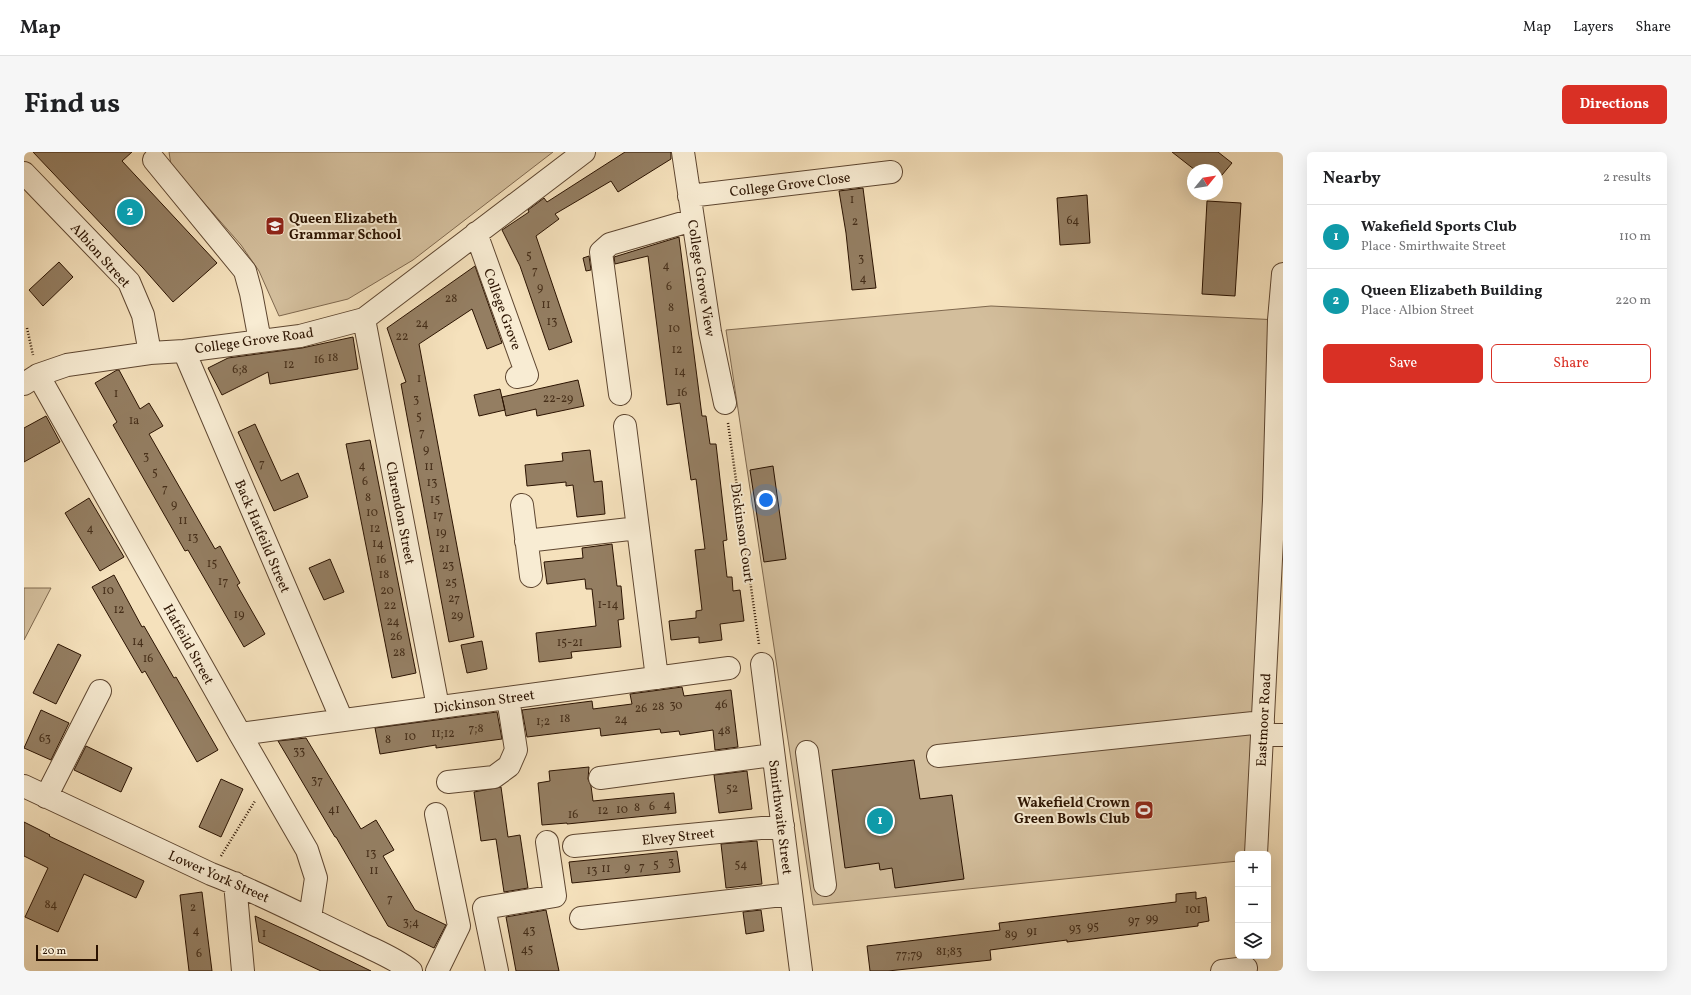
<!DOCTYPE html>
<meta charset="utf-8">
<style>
body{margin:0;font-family:Vollkorn,serif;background:#f6f6f6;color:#202124}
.controls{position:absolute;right:12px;bottom:12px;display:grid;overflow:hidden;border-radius:6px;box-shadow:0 4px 16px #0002}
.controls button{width:36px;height:36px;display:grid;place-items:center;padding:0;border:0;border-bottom:1px solid #e0e0e0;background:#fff;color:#202124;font:20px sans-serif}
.compass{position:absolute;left:1163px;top:12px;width:36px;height:36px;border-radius:50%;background:#fff;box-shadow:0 4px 16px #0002;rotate:60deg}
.scale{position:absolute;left:12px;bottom:10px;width:62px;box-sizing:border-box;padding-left:4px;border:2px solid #2b1301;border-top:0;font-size:11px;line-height:14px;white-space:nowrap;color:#2b1301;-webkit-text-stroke:3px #f8ecd3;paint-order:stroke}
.you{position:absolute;left:742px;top:348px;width:14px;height:14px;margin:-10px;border:3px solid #fff;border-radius:50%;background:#1a73e8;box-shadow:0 0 0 6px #1a73e833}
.badge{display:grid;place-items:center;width:26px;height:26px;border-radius:50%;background:#d93025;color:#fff;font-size:13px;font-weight:700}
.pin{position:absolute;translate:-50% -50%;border:2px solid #fff;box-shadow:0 1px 4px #0006}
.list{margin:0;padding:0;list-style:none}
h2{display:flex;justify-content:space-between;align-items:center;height:52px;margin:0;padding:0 16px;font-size:17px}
h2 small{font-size:13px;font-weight:400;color:#757577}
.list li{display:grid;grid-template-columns:26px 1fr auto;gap:12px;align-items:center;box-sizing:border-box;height:64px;padding:0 16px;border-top:1px solid #e0e0e0}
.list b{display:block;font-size:15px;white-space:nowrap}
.list p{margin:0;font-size:13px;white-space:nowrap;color:#757577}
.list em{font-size:13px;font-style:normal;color:#757577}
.actions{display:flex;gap:8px;padding:12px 16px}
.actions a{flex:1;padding:9px 0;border:1px solid #d93025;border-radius:6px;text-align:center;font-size:14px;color:#d93025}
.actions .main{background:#d93025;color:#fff}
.icon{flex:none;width:22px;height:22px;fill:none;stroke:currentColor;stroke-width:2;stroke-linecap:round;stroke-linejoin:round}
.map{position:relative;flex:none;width:1259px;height:819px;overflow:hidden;border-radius:6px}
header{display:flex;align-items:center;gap:24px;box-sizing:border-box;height:56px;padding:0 20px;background:#fff;border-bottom:1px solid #e0e0e0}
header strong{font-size:19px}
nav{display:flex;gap:22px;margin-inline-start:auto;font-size:14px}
.intro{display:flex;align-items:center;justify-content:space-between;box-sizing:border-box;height:96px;padding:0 24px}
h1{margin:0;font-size:28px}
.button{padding:10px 18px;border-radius:6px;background:#d93025;color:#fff;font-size:14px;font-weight:700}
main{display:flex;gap:24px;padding:0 24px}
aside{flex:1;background:#fff;border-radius:6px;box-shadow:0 4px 16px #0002}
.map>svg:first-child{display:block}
</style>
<header>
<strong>Map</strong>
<nav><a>Map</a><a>Layers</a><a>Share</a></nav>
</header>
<div class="intro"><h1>Find us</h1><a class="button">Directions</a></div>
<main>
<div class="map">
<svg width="1259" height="819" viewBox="0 0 1259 819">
<rect width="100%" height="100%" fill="#f5e1bc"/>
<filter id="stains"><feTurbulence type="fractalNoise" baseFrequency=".005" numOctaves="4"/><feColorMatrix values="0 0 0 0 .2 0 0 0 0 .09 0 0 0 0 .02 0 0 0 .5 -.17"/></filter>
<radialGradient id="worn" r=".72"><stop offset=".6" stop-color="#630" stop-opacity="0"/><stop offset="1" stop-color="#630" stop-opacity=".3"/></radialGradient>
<!-- green -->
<path fill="#d3be9c" stroke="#7f684e" d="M 145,0 L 529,0 L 389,108 L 324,147 L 255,164 L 235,119 L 217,93 L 147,13 Z
M 967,154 L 1255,168 L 1232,702 L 1214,702 L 1214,709 L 789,753 L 702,178 Z
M 0,436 L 27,436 L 0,488 Z"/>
<!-- building -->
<path fill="#947e62" stroke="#2b1301" d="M 9,0 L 108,0 L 98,9 L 193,111 L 149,150 L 119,116 Z
M 601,0 L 647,0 L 647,7 L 594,40 L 587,29 L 531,62 L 535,67 L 512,84 L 548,190 L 525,198 L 496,114 L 478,78 L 505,60 L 504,58 L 520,46 L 523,50 Z
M 1148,0 L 1194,0 L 1208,11 L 1193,29 L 1193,18 L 1171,18 Z
M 839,36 L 852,136 L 828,138 L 822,81 L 815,39 Z
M 1063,43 L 1066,91 L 1036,93 L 1033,46 Z
M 1183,49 L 1217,51 L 1211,144 L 1178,142 Z
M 655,85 L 678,264 L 682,264 L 686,292 L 692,292 L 703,388 L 699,389 L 703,425 L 708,425 L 709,439 L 716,438 L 720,469 L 696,472 L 698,488 L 675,491 L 675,485 L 647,488 L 645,469 L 672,466 L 672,459 L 678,458 L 671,398 L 681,397 L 672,327 L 667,328 L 656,251 L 643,253 L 624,104 L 591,112 L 590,105 Z
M 565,104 L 567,118 L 562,119 L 559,106 Z
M 35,110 L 49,125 L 19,154 L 5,138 Z
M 451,114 L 478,191 L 463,197 L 448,157 L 395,192 L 450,485 L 425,490 L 379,243 L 377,232 L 382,230 L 363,176 Z
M 329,185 L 334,217 L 246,232 L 244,220 L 198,243 L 184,216 L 204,206 L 278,196 Z
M 93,218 L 95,218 L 116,257 L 125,251 L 139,274 L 125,282 L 191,397 L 196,394 L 216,431 L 213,433 L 241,482 L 220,495 L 164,398 L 161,399 L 89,273 L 93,270 L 71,231 Z
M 554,228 L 560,254 L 513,264 L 512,257 L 482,264 L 478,245 Z
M 476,237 L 481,258 L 455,264 L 450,243 Z
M 22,264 L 36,290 L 0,310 L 0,276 Z
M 231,272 L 257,329 L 274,321 L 284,345 L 250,359 L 214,280 Z
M 346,288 L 392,521 L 368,526 L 322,292 Z
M 566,298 L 570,330 L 578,329 L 581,362 L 553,365 L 549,333 L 542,334 L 542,330 L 503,334 L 501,313 L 539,309 L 538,301 Z
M 749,314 L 762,407 L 740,410 L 726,318 Z
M 65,346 L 100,405 L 76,419 L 41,361 Z
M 588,392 L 593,434 L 597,434 L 600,467 L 594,468 L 597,495 L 547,500 L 548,506 L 515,510 L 512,481 L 572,474 L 568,437 L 562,437 L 561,427 L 523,432 L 520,410 L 559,406 L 558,396 Z
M 306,407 L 320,440 L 300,448 L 285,416 Z
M 90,423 L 118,475 L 120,474 L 150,526 L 152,525 L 194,598 L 173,610 L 121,519 L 118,521 L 68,435 Z
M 458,489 L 463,517 L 443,521 L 437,493 Z
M 34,492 L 57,503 L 32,552 L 9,541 Z
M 658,535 L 660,544 L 707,538 L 714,595 L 691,598 L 689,578 L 656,583 L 655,579 L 637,581 L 636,577 L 577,584 L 576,576 L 503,585 L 498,558 L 568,549 L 569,557 L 608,552 L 606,542 Z
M 17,558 L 45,571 L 27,608 L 0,596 Z
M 473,560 L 478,587 L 412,596 L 412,593 L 356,602 L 351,576 Z
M 282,586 L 337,677 L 352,668 L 370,698 L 359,704 L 391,758 L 422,773 L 410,796 L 364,774 L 312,685 L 311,685 L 254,589 Z
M 62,594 L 108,616 L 97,640 L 50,618 Z
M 890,608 L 896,647 L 928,643 L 940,727 L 871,736 L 868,716 L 856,718 L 855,711 L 821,716 L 808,618 Z
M 565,615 L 564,627 L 567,634 L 569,649 L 650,641 L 652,661 L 543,672 L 543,671 L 518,673 L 514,631 L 526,629 L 525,619 Z
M 723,619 L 728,657 L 695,661 L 690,623 Z
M 197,627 L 219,637 L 197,685 L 175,675 Z
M 477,635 L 484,685 L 496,683 L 504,736 L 480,740 L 472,687 L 457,689 L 450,640 Z
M 0,670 L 26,683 L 25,684 L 120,729 L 112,746 L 60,722 L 34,780 L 1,765 L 24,716 L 0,704 Z
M 733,689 L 738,732 L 702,736 L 697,692 Z
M 653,699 L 656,720 L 548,731 L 545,710 Z
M 178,740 L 188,819 L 165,819 L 156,743 Z
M 1172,740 L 1172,747 L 1182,745 L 1185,769 L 1174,771 L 1174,774 L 1043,790 L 1043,788 L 966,798 L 967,808 L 864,819 L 846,819 L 843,794 L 976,778 L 975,771 L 1152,750 L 1152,742 Z
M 522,758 L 535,819 L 492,819 L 482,765 Z
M 737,758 L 740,779 L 722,782 L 719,760 Z
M 231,764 L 281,787 L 347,819 L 297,819 L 235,790 Z"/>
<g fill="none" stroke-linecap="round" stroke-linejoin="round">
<defs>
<path id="minor" d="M 659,0 L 686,180 L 701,251
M 130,8 L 221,119 L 227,141 L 236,189
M 0,21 L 105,130 L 119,163 L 126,201
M 665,44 L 867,20
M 452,81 L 503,223 L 493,225
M 340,167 L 414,555
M 160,199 L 318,568
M 14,223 L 216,582 L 283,698 L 292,726 L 286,766
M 0,232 L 14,223 L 43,213 L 126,201 L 160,199 L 276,184 L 340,167 L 560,0
M 596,242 L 577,100 L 586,92 L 669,68
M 601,274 L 633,526
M 498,353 L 507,424
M 502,389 L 614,376
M 738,512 L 777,819
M 216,582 L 705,516
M 1238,583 L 1259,583
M 783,600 L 801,733
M 914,604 L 1239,570
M 576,626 L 749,603
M 424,630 L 470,625 L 485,614 L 492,598 L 484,546
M 0,634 L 187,722 C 237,741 285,767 334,790 C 352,799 371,806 387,819
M 22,645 L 76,539
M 412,662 L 435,774 L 413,819
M 550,694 L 759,674
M 1232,702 L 1250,348 L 1255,168 L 1259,122
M 211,731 L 219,819
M 557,766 L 767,742
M 473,819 L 460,756 L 531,744 L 523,690
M 1198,819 L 1222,816"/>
</defs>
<!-- minor casing -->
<use href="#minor" stroke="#5e4630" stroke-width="24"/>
<!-- path -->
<path stroke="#2b1301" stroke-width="2.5" stroke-dasharray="1 2" stroke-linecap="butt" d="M 3,176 L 9,203
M 704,271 L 735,492
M 197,704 L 231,649"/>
<!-- minor -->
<use href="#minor" stroke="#f8ecd3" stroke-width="22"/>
</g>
<!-- icons -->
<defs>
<symbol id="school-square" viewBox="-11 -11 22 22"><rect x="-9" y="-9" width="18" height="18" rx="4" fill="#8f2418" stroke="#f8ecd3"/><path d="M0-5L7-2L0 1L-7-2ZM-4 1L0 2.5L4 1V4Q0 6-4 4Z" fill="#fff"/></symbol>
<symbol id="stadium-square" viewBox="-11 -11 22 22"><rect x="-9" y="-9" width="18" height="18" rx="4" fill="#8f2418" stroke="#f8ecd3"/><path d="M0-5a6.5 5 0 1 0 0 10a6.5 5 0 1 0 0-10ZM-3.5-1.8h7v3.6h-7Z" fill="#fff"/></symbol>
</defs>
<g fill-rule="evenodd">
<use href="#school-square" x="240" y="63" width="22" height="22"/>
<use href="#stadium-square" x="1109" y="647" width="22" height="22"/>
</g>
<g text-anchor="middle" stroke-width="4" stroke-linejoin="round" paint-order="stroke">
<!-- number labels -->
<g font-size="12" fill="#452e19">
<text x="828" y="51">1</text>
<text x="1049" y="72">64</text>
<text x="831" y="73">2</text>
<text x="505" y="107">5</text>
<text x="837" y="110">3</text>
<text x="642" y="117">4</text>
<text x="511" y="122">7</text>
<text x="839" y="130">4</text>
<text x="645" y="138">6</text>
<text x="516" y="139">9</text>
<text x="427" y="150">28</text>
<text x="522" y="156">11</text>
<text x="647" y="159">8</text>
<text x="528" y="173">13</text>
<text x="398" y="175">24</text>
<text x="650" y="180">10</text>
<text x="378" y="188">22</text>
<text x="653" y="201">12</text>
<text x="309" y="209">18</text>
<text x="295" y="211">16</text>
<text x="265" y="216">12</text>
<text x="216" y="221">6;8</text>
<text x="656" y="223">14</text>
<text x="395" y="230">1</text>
<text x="658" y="244">16</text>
<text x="92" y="245">1</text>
<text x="534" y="250">22-29</text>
<text x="392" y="251">3</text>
<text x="395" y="268">5</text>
<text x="110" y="272">1a</text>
<text x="398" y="284">7</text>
<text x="402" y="301">9</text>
<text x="122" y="308">3</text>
<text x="238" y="315">7</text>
<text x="338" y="317">4</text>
<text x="405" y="318">11</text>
<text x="131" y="324">5</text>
<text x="341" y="333">6</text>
<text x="408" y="334">13</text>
<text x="141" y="340">7</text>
<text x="344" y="349">8</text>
<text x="411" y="351">15</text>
<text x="150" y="356">9</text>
<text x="348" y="364">10</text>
<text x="414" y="367">17</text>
<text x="159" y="372">11</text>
<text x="66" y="380">4</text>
<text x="351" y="380">12</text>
<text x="417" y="384">19</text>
<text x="169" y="389">13</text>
<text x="354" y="395">14</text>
<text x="420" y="400">21</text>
<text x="357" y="411">16</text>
<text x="188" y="415">15</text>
<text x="424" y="417">23</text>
<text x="360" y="426">18</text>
<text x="199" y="433">17</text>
<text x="427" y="434">25</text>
<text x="84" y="442">10</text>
<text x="363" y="442">20</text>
<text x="430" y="450">27</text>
<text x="584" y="456">1-14</text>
<text x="366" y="457">22</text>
<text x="95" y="461">12</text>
<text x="215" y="466">19</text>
<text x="433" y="467">29</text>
<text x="369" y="473">24</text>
<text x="372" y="488">26</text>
<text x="114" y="493">14</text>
<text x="546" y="494">15-21</text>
<text x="375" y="504">28</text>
<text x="124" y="510">16</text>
<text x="697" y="556">46</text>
<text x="652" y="557">30</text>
<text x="634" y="558">28</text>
<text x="617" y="560">26</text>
<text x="541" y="570">18</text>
<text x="597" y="571">24</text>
<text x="519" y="573">1;2</text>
<text x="452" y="580">7;8</text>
<text x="700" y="582">48</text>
<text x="419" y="585">11;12</text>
<text x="386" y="588">10</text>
<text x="21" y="590">63</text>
<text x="364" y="591">8</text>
<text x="275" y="603">33</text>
<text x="293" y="632">37</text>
<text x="708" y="640">52</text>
<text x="643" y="656">4</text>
<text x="628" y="658">6</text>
<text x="613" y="659">8</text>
<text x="310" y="661">41</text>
<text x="598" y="661">10</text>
<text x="579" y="662">12</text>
<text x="549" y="666">16</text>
<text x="347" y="705">13</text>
<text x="647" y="714">3</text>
<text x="632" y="716">5</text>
<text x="717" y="716">54</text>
<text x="618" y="718">7</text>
<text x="603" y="719">9</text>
<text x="582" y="720">11</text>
<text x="350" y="722">11</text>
<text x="568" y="722">13</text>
<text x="366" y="750">7</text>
<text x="27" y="756">84</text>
<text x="169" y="759">2</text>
<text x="1169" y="761">101</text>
<text x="1128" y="770">99</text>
<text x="1110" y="772">97</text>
<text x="387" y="774">3;4</text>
<text x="1069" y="778">95</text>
<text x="1051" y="780">93</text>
<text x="172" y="782">4</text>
<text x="505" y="782">43</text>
<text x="1008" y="783">91</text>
<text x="240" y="785">1</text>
<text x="987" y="786">89</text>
<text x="503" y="801">45</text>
<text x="925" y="803">81;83</text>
<text x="175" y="805">6</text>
<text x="885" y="806">77;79</text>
</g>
<!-- street labels -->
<g font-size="14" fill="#2b1301" stroke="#f8ecd3">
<text transform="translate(766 32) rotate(-7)" y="5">College Grove Close</text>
<text transform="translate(77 103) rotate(48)" y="5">Albion Street</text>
<text transform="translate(678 126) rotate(81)" y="5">College Grove View</text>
<text transform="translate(479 157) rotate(70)" y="5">College Grove</text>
<text transform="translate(230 188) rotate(-8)" y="5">College Grove Road</text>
<text transform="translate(377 361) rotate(79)" y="5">Clarendon Street</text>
<text transform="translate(719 381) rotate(82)" y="5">Dickinson Court</text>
<text transform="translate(239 384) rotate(67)" y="5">Back Hatfeild Street</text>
<text transform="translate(165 492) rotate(61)" y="5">Hatfeild Street</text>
<text transform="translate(460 549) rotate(-8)" y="5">Dickinson Street</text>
<text transform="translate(1239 568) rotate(-87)" y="5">Eastmoor Road</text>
<text transform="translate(757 665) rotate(83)" y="5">Smirthwaite Street</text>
<text transform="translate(654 684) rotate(-6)" y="5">Elvey Street</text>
<text transform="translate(195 724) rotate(24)" y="5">Lower York Street</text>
</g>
<!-- poi labels -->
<g font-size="14" font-weight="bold" fill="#2b1301" stroke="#f8ecd3" text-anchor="start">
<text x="265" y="71">Queen Elizabeth<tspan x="265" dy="16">Grammar School</tspan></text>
<text x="1106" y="655" text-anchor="end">Wakefield Crown<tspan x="1106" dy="16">Green Bowls Club</tspan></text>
</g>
</g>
<rect width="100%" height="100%" filter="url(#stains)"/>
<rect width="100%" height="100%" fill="url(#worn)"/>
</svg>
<div class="controls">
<button>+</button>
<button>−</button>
<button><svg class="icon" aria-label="layers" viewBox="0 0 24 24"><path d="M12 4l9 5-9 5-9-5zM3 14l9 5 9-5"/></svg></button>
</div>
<svg class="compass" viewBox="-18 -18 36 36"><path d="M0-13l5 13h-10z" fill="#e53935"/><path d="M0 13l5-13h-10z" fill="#757577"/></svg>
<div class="scale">20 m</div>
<div class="you"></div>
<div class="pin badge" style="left:856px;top:669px;background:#0f9aa8">1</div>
<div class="pin badge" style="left:106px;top:60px;background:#0f9aa8">2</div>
</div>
<aside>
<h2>Nearby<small>2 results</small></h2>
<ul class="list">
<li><span class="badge" style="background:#0f9aa8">1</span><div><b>Wakefield Sports Club</b><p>Place · Smirthwaite Street</p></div><em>110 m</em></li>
<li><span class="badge" style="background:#0f9aa8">2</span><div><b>Queen Elizabeth Building</b><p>Place · Albion Street</p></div><em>220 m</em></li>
</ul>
<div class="actions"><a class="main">Save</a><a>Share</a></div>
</aside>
</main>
